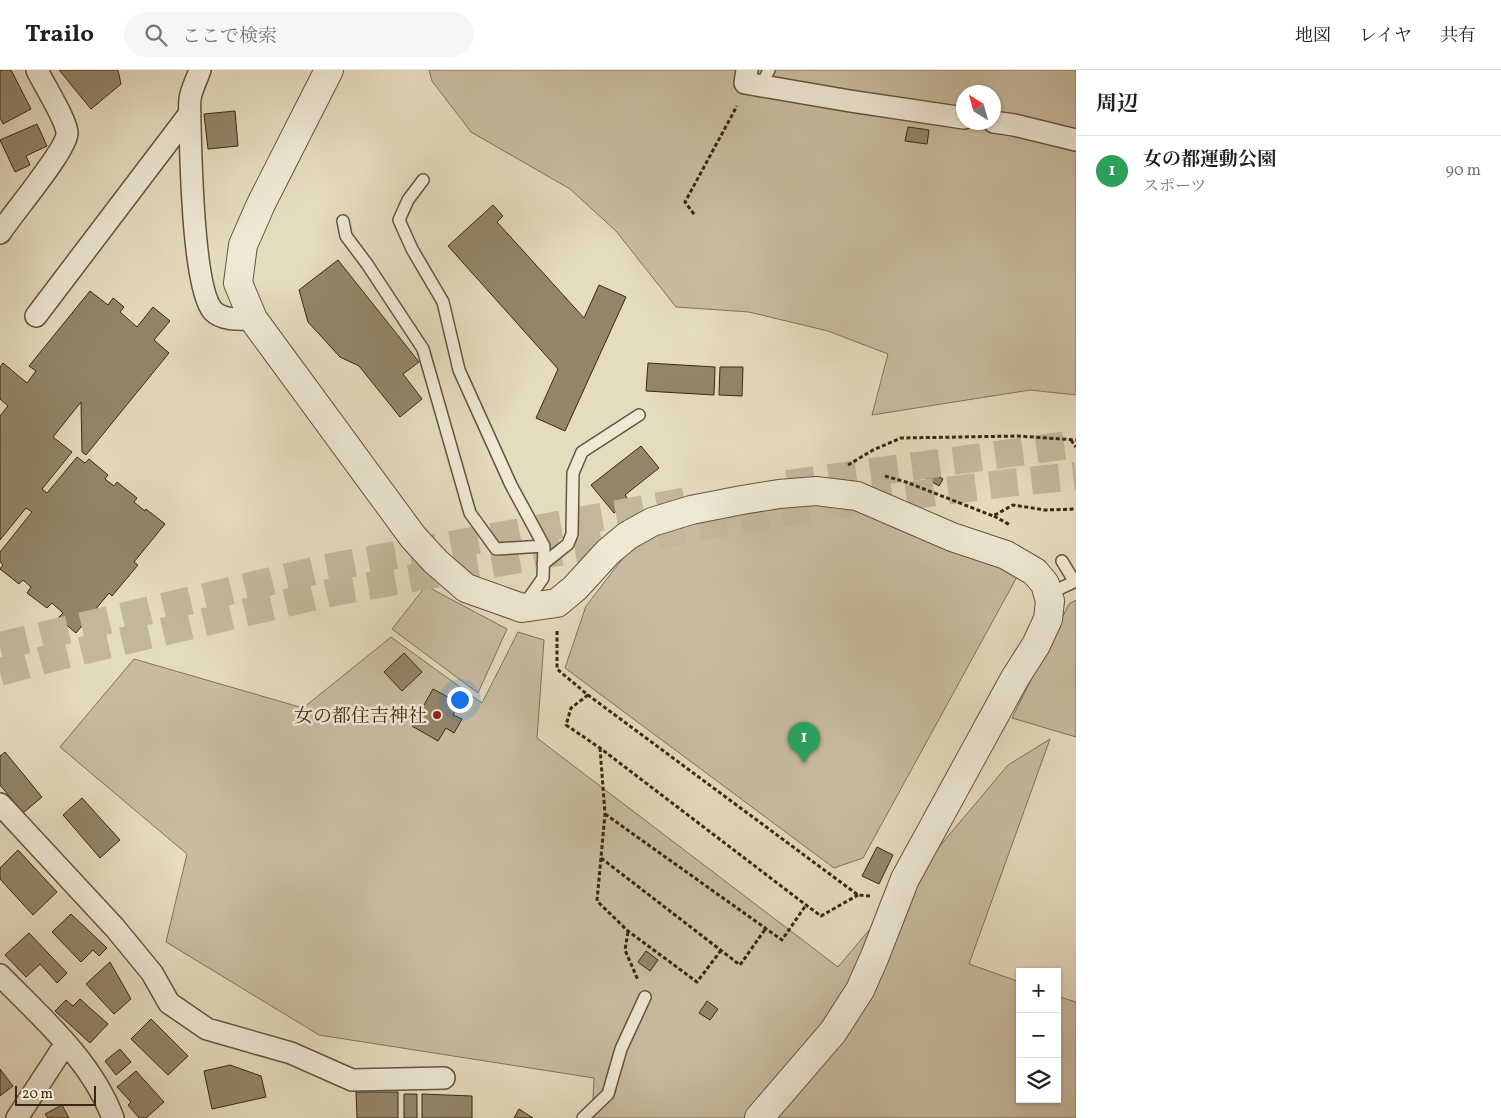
<!DOCTYPE html>
<html lang="ja">
<meta charset="utf-8">
<style>
body{margin:0;font-family:Vollkorn,"Noto Serif JP",serif;background:#f6f6f6;color:#202124}
.controls{position:absolute;right:15px;bottom:15px;display:grid;overflow:hidden;border-radius:0px;box-shadow:0 1px 4px #0004}
.controls button{width:45px;height:45px;display:grid;place-items:center;padding:0;border:0;border-bottom:1px solid #e0e0e0;background:#fff;color:#202124;font:25px sans-serif}
.compass{position:absolute;left:956px;top:15px;width:45px;height:45px;border-radius:50%;background:#fff;box-shadow:0 1px 4px #0004;rotate:323deg}
.scale{position:absolute;left:15px;bottom:12px;width:81px;box-sizing:border-box;padding-left:5px;border:2px solid #3a270f;border-top:0;font-size:14px;line-height:18px;white-space:nowrap;color:#3a270f;-webkit-text-stroke:4px #eee8d5;paint-order:stroke}
.you{position:absolute;left:459px;top:629px;width:18px;height:18px;margin:-12px;border:4px solid #fff;border-radius:50%;background:#1a73e8;box-shadow:0 0 0 8px #1a73e833}
.badge{display:grid;place-items:center;width:32px;height:32px;border-radius:50%;background:#ea580c;color:#fff;font-size:16px;font-weight:700}
.pin{position:absolute;translate:-50% -41px;filter:drop-shadow(0 1px 2px #0008)}
.pin::after{content:'';position:absolute;top:26px;width:18px;height:15px;background:inherit;clip-path:polygon(0 0,100% 0,50% 100%)}
.list{margin:0;padding:0;list-style:none}
h2{display:flex;justify-content:space-between;align-items:center;height:65px;margin:0;padding:0 20px;font-size:21px}
h2 small{font-size:16px;font-weight:400;color:#757577}
.list li{display:grid;grid-template-columns:32px 1fr auto;gap:15px;align-items:center;box-sizing:border-box;height:70px;padding:0 20px;border-top:1px solid #e0e0e0}
.list b{display:block;font-size:19px;white-space:nowrap}
.list p{margin:0;font-size:16px;white-space:nowrap;color:#757577}
.list em{font-size:16px;font-style:normal;color:#757577}
.icon{flex:none;width:28px;height:28px;fill:none;stroke:currentColor;stroke-width:2;stroke-linecap:round;stroke-linejoin:round}
.map{position:relative;flex:none;width:1076px;height:1048px;overflow:hidden}
header{display:flex;align-items:center;gap:30px;box-sizing:border-box;height:70px;padding:0 25px;background:#fff;border-bottom:1px solid #e0e0e0}
header strong{font-size:24px}
nav{display:flex;gap:28px;margin-inline-start:auto;font-size:18px}
.search{width:350px;height:45px;background:#f6f6f6;display:flex;align-items:center;gap:12px;box-sizing:border-box;padding:0 18px;border-radius:28px;color:#757577;font-size:19px}
main{display:flex}
aside{flex:1;background:#fff}
.map>svg:first-child{display:block}
</style>
<header>
<strong>Trailo</strong>
<div class="search"><svg class="icon" aria-label="search" viewBox="0 0 24 24"><circle cx="10" cy="10" r="6"/><path d="M15 15l6 6"/></svg>ここで検索</div>
<nav><a>地図</a><a>レイヤ</a><a>共有</a></nav>
</header>
<main>
<div class="map">
<svg width="1076" height="1048" viewBox="0 0 1076 1048">
<rect width="100%" height="100%" fill="#e5dbbe"/>
<filter id="stains"><feTurbulence type="fractalNoise" baseFrequency=".004" numOctaves="4"/><feColorMatrix values="0 0 0 0 .2 0 0 0 0 .09 0 0 0 0 .02 0 0 0 .5 -.17"/></filter>
<radialGradient id="worn" r=".72"><stop offset=".6" stop-color="#630" stop-opacity="0"/><stop offset="1" stop-color="#630" stop-opacity=".3"/></radialGradient>
<!-- green -->
<path fill="#c8bca0" stroke="#817258" fill-rule="evenodd" d="M 429,0 L 1076,0 L 1076,325 L 1030,320 L 872,345 L 888,284 L 828,261 L 749,242 L 676,237 L 616,161 L 570,119 L 471,62 L 432,11 ZM 964,22 L 994,22 L 994,52 L 964,52 Z
M 794,432 L 830,435 L 881,444 L 1018,505 L 863,788 L 834,798 L 565,598 L 586,536 L 627,483 L 677,452 Z
M 426,516 L 507,559 L 478,623 L 392,559 Z
M 1076,530 L 1076,667 L 1012,648 L 1069,534 Z
M 518,562 L 544,570 L 537,668 L 838,897 L 1008,695 L 1050,669 L 969,894 L 1020,912 L 1020,1029 L 1057,1029 L 1057,926 L 1076,932 L 1076,1048 L 592,1048 L 594,1008 L 319,965 L 166,872 L 187,784 L 60,677 L 134,589 L 303,638 L 391,567 L 482,633 Z"/>
<!-- building -->
<path fill="#93856a" stroke="#3a270f" d="M 0,0 L 11,0 L 31,39 L 3,54 L 0,48 Z
M 59,0 L 118,0 L 121,14 L 91,39 Z
M 235,41 L 238,76 L 208,79 L 204,44 Z
M 37,54 L 47,76 L 26,86 L 30,95 L 15,102 L 0,70 Z
M 908,57 L 929,60 L 927,74 L 905,71 Z
M 493,135 L 503,146 L 497,152 L 584,248 L 599,215 L 626,227 L 565,361 L 536,348 L 558,299 L 448,176 Z
M 338,190 L 419,292 L 403,304 L 422,329 L 400,347 L 359,296 L 340,287 L 308,252 L 299,220 Z
M 90,221 L 108,235 L 113,228 L 124,237 L 120,242 L 137,257 L 153,237 L 170,251 L 154,270 L 169,283 L 86,385 L 82,382 L 81,332 L 53,367 L 72,382 L 42,419 L 47,423 L 77,387 L 85,393 L 89,389 L 108,405 L 105,409 L 114,416 L 117,412 L 137,428 L 134,432 L 145,441 L 146,439 L 165,454 L 134,492 L 138,495 L 112,526 L 109,523 L 76,563 L 58,548 L 63,543 L 52,533 L 47,538 L 27,523 L 31,517 L 23,510 L 19,514 L 0,499 L 3,495 L 0,492 L 0,482 L 32,442 L 26,438 L 0,470 L 0,346 L 8,336 L 0,329 L 0,297 L 3,293 L 27,313 L 36,301 L 29,296 Z
M 648,293 L 715,297 L 714,325 L 646,321 Z
M 720,297 L 743,297 L 742,326 L 719,325 Z
M 641,376 L 659,398 L 625,425 L 629,431 L 614,443 L 591,415 Z
M 927,399 L 943,409 L 939,416 L 922,406 Z
M 404,583 L 422,602 L 402,621 L 384,602 Z
M 433,619 L 459,633 L 453,645 L 462,649 L 454,663 L 446,658 L 438,671 L 412,656 Z
M 5,682 L 42,727 L 23,743 L 0,715 L 0,686 Z
M 82,728 L 120,770 L 100,788 L 63,745 Z
M 877,777 L 893,785 L 879,814 L 862,806 Z
M 18,780 L 57,822 L 33,845 L 0,809 L 0,798 Z
M 71,844 L 107,878 L 99,886 L 93,880 L 81,892 L 52,862 Z
M 29,863 L 67,903 L 57,913 L 40,894 L 26,907 L 5,885 Z
M 646,881 L 658,890 L 650,901 L 638,892 Z
M 110,892 L 131,929 L 114,944 L 86,914 Z
M 80,929 L 108,954 L 90,973 L 55,941 L 66,930 L 73,936 Z
M 707,931 L 718,939 L 710,950 L 699,943 Z
M 151,949 L 188,986 L 168,1005 L 131,969 Z
M 120,979 L 131,992 L 116,1005 L 105,991 Z
M 230,995 L 261,1006 L 266,1027 L 212,1039 L 204,1001 Z
M 0,999 L 13,1016 L 0,1026 Z
M 136,1001 L 164,1032 L 146,1048 L 139,1048 L 128,1035 L 131,1032 L 117,1017 Z
M 356,1022 L 398,1022 L 398,1048 L 357,1048 Z
M 404,1024 L 417,1024 L 417,1048 L 404,1048 Z
M 422,1024 L 472,1026 L 472,1048 L 422,1048 Z
M 62,1035 L 69,1048 L 48,1048 L 45,1044 Z
M 519,1039 L 533,1048 L 514,1048 Z"/>
<g fill="none" stroke-linecap="round" stroke-linejoin="round">
<!-- motorway-tunnel -->
<path stroke="#c3b79b" stroke-width="28" stroke-dasharray="28 14" stroke-linecap="butt" d="M 787,414 L 1076,374
M 0,576 L 326,498 L 693,430
M 0,602 L 51,588 L 329,523 L 794,440 L 1008,413 L 1076,406"/>
<defs>
<path id="service" d="M 761,16 L 769,0
M 423,110 L 408,130 L 399,150 L 412,179 L 443,232 L 459,300 L 511,415 L 544,476 L 543,508 L 524,535
M 343,151 L 346,166 L 367,194 L 423,279 L 470,443 L 496,479 L 544,476
M 1062,491 L 1074,511
M 543,494 L 568,474 L 572,464 L 573,403 L 582,382 L 639,345
M 1048,524 L 1076,511
M 583,1048 L 608,1024 L 621,979 L 645,927"/>
<path id="minor" d="M 200,0 C 197,9 191,20 190,29 C 189,38 190,47 190,56 C 191,90 193,218 213,241 C 223,251 241,249 253,249
M 747,0 L 745,13 L 850,31 L 964,48
M 994,52 L 1014,55 L 1076,70
M 0,163 C 12,144 67,80 67,63 C 67,51 43,13 37,0
M 36,246 L 190,43
M 0,734 L 115,858 L 152,903 L 169,933 L 207,959 L 291,983 L 352,1010 L 444,1008
M 0,905 C 42,948 92,991 113,1048
M 17,1048 L 66,973"/>
<path id="tertiary" d="M 329,0 L 261,134 L 243,175 L 238,213 L 253,249 L 413,467 L 436,492 L 466,518 L 522,538 L 557,533 L 575,518 L 608,482 L 627,466 L 652,452 L 691,440 L 742,430 L 779,424 L 816,421 L 857,426 L 952,467 L 1006,485 L 1035,502 L 1045,514 L 1050,531 L 1048,549 L 1036,575 L 1015,608 L 905,809 L 875,886 L 860,920 L 833,962 L 759,1048"/>
</defs>
<!-- service casing -->
<use href="#service" stroke="#65543b" stroke-width="14"/>
<!-- minor casing -->
<use href="#minor" stroke="#65543b" stroke-width="24"/>
<!-- tertiary casing -->
<use href="#tertiary" stroke="#65543b" stroke-width="30"/>
<!-- path -->
<path stroke="#3a270f" stroke-width="3" stroke-dasharray="4 2.5" stroke-linecap="butt" d="M 694,144 L 685,132 L 737,36
M 1071,370 L 1076,377
M 848,395 L 873,380 L 901,368 L 1018,366 L 1076,370
M 885,406 L 906,412 L 993,446 L 1013,435 L 1045,440 L 1076,439
M 994,446 L 1010,455
M 557,561 L 557,599 L 588,625 L 858,825 L 870,826
M 588,625 L 571,638 L 566,655 L 600,678 L 806,835 L 821,846 L 858,825
M 600,678 L 605,744 L 597,831 L 628,861 L 697,912 L 722,879
M 605,744 L 782,870 L 806,835
M 601,788 L 740,895 L 766,858
M 628,862 L 625,880 L 638,910"/>
<!-- service -->
<use href="#service" stroke="#eee8d5" stroke-width="11"/>
<!-- minor -->
<use href="#minor" stroke="#eee8d5" stroke-width="21"/>
<!-- tertiary -->
<use href="#tertiary" stroke="#eee8d5" stroke-width="28"/>
</g>
<!-- markers -->
<circle fill="#8f2418" stroke="#eee8d5" stroke-width="2" cx="437" cy="645" r="5"/>
<g text-anchor="middle" stroke-width="5" stroke-linejoin="round" paint-order="stroke">
<!-- poi labels -->
<g font-size="19" fill="#3a270f" stroke="#eee8d5" text-anchor="end">
<text x="427" y="652">女の都住吉神社</text>
</g>
</g>
<rect width="100%" height="100%" filter="url(#stains)"/>
<rect width="100%" height="100%" fill="url(#worn)"/>
</svg>
<div class="controls">
<button>+</button>
<button>−</button>
<button><svg class="icon" aria-label="layers" viewBox="0 0 24 24"><path d="M12 4l9 5-9 5-9-5zM3 14l9 5 9-5"/></svg></button>
</div>
<svg class="compass" viewBox="-18 -18 36 36"><path d="M0-13l5 13h-10z" fill="#e53935"/><path d="M0 13l5-13h-10z" fill="#757577"/></svg>
<div class="scale">20 m</div>
<div class="you"></div>
<div class="pin badge" style="left:804px;top:693px;background:#2e9e5b">1</div>
</div>
<aside>
<h2>周辺<small></small></h2>
<ul class="list">
<li><span class="badge" style="background:#2e9e5b">1</span><div><b>女の都運動公園</b><p>スポーツ</p></div><em>90 m</em></li>
</ul>
</aside>
</main>
